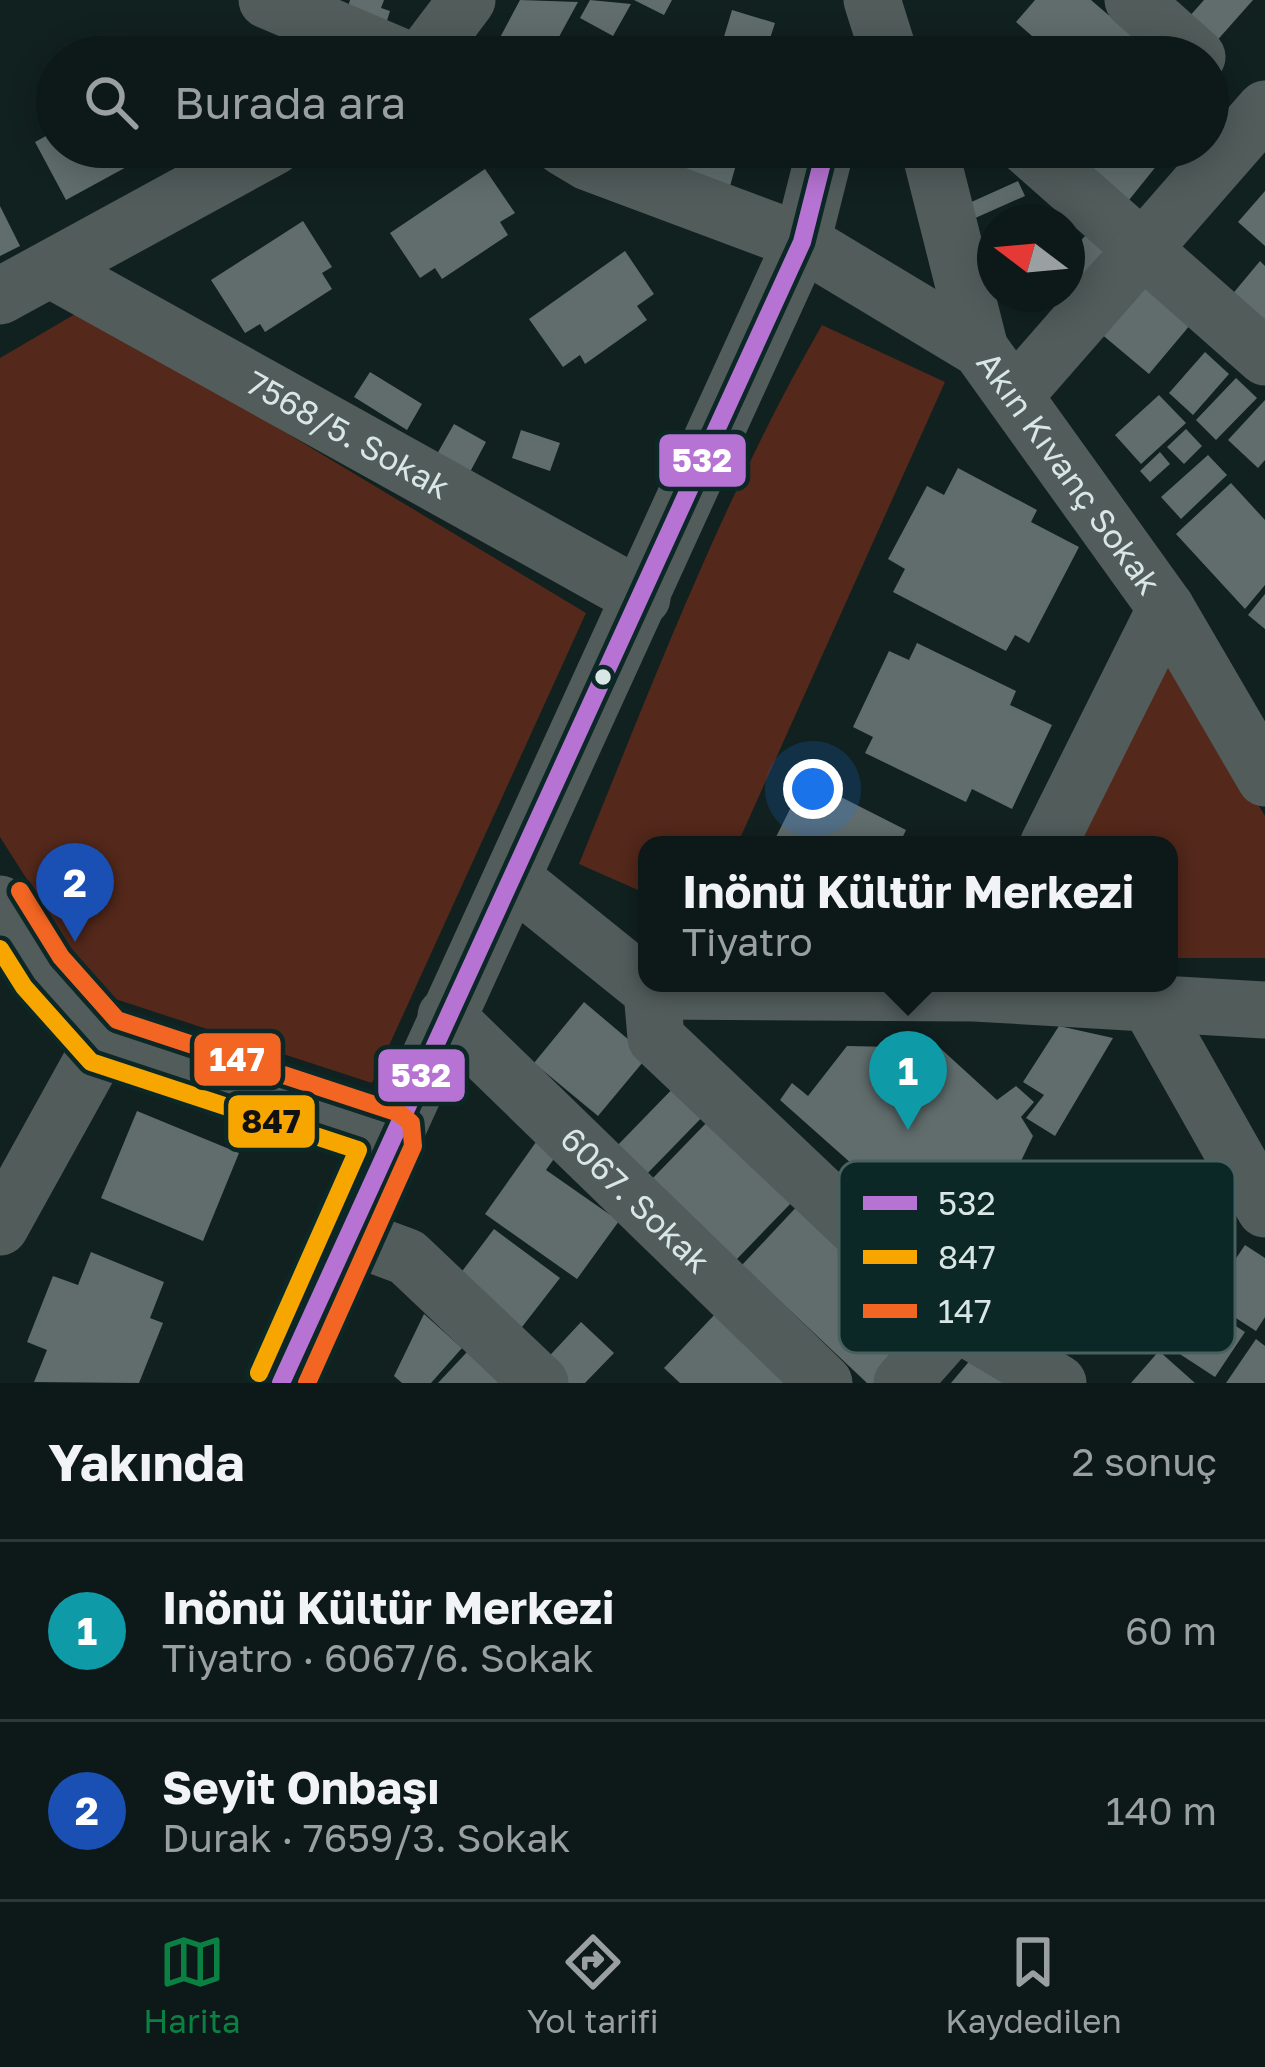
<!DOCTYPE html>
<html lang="tr">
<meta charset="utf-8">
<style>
body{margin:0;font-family:"Golos Text",sans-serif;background:#1b2625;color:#f1f3f6}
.compass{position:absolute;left:977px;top:204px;width:108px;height:108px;border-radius:50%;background:#0d1918;box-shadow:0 6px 30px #0003;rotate:286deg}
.you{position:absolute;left:813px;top:789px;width:42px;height:42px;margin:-30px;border:9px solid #fff;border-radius:50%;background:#1a73e8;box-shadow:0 0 0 18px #1a73e833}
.badge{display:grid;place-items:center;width:78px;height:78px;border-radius:50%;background:#0b8043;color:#fff;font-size:39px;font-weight:700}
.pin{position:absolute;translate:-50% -99px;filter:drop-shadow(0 3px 6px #0008)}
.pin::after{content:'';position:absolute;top:63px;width:42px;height:36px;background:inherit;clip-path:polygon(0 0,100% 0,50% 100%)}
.popup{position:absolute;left:638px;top:836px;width:540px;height:156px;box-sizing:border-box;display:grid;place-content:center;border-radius:24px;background:#0d1918;filter:drop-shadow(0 3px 9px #0005);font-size:39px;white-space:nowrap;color:#9aa0a2}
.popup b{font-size:45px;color:#f1f3f6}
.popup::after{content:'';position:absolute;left:50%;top:100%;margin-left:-24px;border:24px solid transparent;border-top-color:#0d1918}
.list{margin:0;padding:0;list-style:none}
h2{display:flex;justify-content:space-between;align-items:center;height:156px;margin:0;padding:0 48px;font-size:51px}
h2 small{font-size:39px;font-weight:400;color:#9aa0a2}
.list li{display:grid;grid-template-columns:78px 1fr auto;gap:36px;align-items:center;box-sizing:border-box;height:180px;padding:0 48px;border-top:3px solid #2d3837}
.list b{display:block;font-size:45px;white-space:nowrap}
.list p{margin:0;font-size:39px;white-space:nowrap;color:#9aa0a2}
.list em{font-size:39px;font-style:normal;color:#9aa0a2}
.icon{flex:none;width:66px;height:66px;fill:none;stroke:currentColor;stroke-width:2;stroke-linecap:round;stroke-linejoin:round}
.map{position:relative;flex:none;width:1265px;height:1383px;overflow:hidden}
.search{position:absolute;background:#0d1918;box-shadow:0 6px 30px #0003;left:36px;right:36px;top:36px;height:132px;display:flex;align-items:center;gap:30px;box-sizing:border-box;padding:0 42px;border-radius:66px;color:#9aa0a2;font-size:45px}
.sheet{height:516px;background:#0d1918}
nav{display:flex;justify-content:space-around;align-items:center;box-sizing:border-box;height:168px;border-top:3px solid #2d3837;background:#0d1918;font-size:33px;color:#9aa0a2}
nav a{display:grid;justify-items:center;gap:6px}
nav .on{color:#0b8043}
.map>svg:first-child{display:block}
</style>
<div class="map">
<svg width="1265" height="1383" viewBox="0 0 1265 1383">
<rect width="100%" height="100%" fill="#112120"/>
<!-- green -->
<path fill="#54281b" d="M 82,310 L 586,613 L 372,1083 L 100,994 L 0,837 L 0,358 Z
M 822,325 L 945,382 L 737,845 L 647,845 L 647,894 L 579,864 C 653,682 724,495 822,325 Z
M 1158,639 L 1265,816 L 1265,958 L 1169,958 L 1169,845 L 1060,845 Z"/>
<!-- building -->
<path fill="#616d6d" d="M 350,0 L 384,0 L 381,8 L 390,11 L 385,27 L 346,15 Z
M 520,0 L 578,2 L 548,57 L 515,57 L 495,47 Z
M 590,0 L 631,4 L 613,36 L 580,18 Z
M 634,0 L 672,0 L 664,15 Z
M 1035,0 L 1091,0 L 1141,43 L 1129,57 L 1056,57 L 1016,22 Z
M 1204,0 L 1253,0 L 1206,53 L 1179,28 Z
M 732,10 L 775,23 L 764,57 L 720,50 Z
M 599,38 L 634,57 L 600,57 L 591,52 Z
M 1017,43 L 1035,57 L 1006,57 Z
M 700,47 L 724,56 L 724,57 L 696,57 Z
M 1208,106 L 1237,131 L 1195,179 L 1163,151 L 1208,147 Z
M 57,130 L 57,147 L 163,147 L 66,200 L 35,142 Z
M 677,147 L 741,147 L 730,186 L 671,164 Z
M 1097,147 L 1136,147 L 1158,164 L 1125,205 L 1079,169 Z
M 485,169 L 515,213 L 500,222 L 508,235 L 442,279 L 435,268 L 420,278 L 390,233 Z
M 1018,181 L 1025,196 L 973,219 L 967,204 Z
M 1265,191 L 1265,246 L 1238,222 Z
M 0,206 L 20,246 L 0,256 Z
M 303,221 L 332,267 L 322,273 L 332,289 L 265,332 L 260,324 L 245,333 L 211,280 Z
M 1086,235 L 1116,264 L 1074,308 L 1060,294 L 1067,294 L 1067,255 Z
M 995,242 L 995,260 L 975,267 L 969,251 Z
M 625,251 L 654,294 L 637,306 L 647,320 L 585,364 L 580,355 L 563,367 L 529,319 Z
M 1260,261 L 1265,266 L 1265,332 L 1225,303 Z
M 1141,271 L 1196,318 L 1149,374 L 1093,327 Z
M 1205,352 L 1229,374 L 1193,415 L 1169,393 Z
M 370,372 L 422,404 L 407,430 L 354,397 Z
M 1236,378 L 1257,398 L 1216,440 L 1196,420 Z
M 1159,395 L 1186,423 L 1141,464 L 1115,435 Z
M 1265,400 L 1265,460 L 1258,468 L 1228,440 Z
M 454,424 L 486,442 L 470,472 L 437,454 Z
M 1186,429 L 1202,446 L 1184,464 L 1167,447 Z
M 521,430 L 560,443 L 550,471 L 512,458 Z
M 1160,452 L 1170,464 L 1150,482 L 1140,471 Z
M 1208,455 L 1227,475 L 1181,519 L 1161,497 Z
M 958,468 L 1037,510 L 1031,522 L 1079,547 L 1029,643 L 1015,635 L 1006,651 L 893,592 L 905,569 L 888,559 L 927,486 L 944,495 Z
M 1231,483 L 1265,520 L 1265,585 L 1245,609 L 1176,534 Z
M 1265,594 L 1265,629 L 1248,615 Z
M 917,643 L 1016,691 L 1010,705 L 1052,725 L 1012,809 L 972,789 L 966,802 L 865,753 L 873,737 L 853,727 L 889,651 L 909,660 Z
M 837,795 L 906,830 L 899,845 L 772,845 L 794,801 L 826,816 Z
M 584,1002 L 648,1056 L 598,1116 L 534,1063 Z
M 1059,1026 L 1113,1038 L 1055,1136 L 1026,1118 L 1044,1095 L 1023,1082 Z
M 847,1046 L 940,1048 L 997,1100 L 1016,1086 L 1034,1102 L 1021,1117 L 1033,1136 L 987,1232 L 959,1211 L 933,1236 L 780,1100 L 792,1083 L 808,1096 Z
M 683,1078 L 712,1107 L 642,1179 L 613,1150 Z
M 137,1111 L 239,1153 L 203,1241 L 101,1198 Z
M 711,1118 L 795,1199 L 736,1260 L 652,1179 Z
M 541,1135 L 561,1149 L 546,1170 L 619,1221 L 577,1279 L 485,1214 Z
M 802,1201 L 939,1331 L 890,1383 L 867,1383 L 742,1265 Z
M 494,1229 L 560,1278 L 522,1327 L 457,1278 Z
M 1245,1245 L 1265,1258 L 1265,1317 L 1256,1331 L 1208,1300 Z
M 91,1252 L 164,1282 L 150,1318 L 163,1323 L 139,1383 L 34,1382 L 47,1350 L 27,1342 L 53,1276 L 78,1285 Z
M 1199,1302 L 1245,1332 L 1215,1377 L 1169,1347 Z
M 718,1311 L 789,1377 L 783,1383 L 680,1383 L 664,1368 Z
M 424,1314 L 462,1348 L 431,1383 L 402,1383 L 394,1376 Z
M 581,1322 L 614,1353 L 585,1383 L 559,1383 L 540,1366 Z
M 1256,1339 L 1265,1346 L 1265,1383 L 1226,1383 Z
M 1159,1351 L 1195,1383 L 1131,1383 Z
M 467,1352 L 499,1383 L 438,1383 Z
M 977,1352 L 1014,1383 L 951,1383 Z"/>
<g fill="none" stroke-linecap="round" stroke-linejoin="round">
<!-- minor -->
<g stroke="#515c5b" stroke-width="57">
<path d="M 267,0 L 401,57"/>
<path d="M 872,0 L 890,57"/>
<path d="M 1133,0 L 1197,57"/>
<path d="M 424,57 L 467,0"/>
<path id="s1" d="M 563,147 L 588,162 L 802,242 L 980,349 L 1166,608 L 1265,778"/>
<path d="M 929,147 L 980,349"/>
<path d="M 1027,147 L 1265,357"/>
<path id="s2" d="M 52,270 L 642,598"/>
<path d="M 0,296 L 273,147"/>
<path d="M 1014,396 L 1265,109"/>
<path d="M 1048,845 L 1166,608"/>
<path d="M 513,879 L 652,991 L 974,993 L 1265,1010"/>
<path d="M 0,904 L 42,971 L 103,1041 L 391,1136"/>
<path d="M 652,991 L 656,1038 L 956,1322 L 1058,1383"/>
<path d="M 1151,1007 L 1265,1209"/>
<path id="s3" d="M 446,1016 L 824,1383"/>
<path d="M 0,1227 L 103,1041"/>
<path d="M 348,1235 L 407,1257 L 540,1383"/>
<path d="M 281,1383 L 802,242 L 826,147"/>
<path d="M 902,1383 L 956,1322"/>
</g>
<defs>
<path id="bus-1" d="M 281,1383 L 802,242 L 826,147"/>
<path id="bus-2" d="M 0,949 L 24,987 L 91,1062 L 358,1150 L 259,1373"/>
<path id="bus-3" d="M 20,891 L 61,957 L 117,1020 L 399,1113 L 411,1123 L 413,1146 L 307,1383"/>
</defs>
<!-- bus-1 casing -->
<use href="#bus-1" stroke="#0b2726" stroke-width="27"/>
<!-- bus-2 casing -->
<use href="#bus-2" stroke="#0b2726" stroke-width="27"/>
<!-- bus-3 casing -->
<use href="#bus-3" stroke="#0b2726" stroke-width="27"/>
<!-- bus-1 -->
<use href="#bus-1" stroke="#b673d3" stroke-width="18"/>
<!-- bus-2 -->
<use href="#bus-2" stroke="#f7a600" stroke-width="18"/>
<!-- bus-3 -->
<use href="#bus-3" stroke="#f26522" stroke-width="18"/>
</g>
<!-- markers -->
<circle fill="#d8e7e6" stroke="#0b2726" stroke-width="4.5" cx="603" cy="677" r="10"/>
<g text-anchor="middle" stroke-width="12" stroke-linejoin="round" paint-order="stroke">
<!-- street labels -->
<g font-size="33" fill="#d8e7e6" stroke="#0b2726">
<text dy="12" stroke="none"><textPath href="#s2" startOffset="339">7568/5. Sokak</textPath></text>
<text dy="12" stroke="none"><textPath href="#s1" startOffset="618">Akın Kıvanç Sokak</textPath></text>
<text dy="12" stroke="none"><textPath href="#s3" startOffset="264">6067. Sokak</textPath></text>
</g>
</g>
<!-- legend -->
<rect x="839" y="1161" width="396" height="192" rx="18" fill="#0b2726" stroke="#486160" stroke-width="3"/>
<rect x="863" y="1196" width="54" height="14" fill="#b673d3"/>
<rect x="863" y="1250" width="54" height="14" fill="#f7a600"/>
<rect x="863" y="1304" width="54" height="14" fill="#f26522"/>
<g font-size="33" fill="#d8e7e6">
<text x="938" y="1215">532</text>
<text x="938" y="1269">847</text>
<text x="938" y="1323">147</text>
</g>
<g stroke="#0b2726" stroke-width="4.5">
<rect x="657" y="432" width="91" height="57" rx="12" fill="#b673d3"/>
<rect x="192" y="1031" width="91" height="57" rx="12" fill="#f26522"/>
<rect x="376" y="1047" width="91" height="57" rx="12" fill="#b673d3"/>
<rect x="226" y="1093" width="91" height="57" rx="12" fill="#f7a600"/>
</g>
<g font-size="33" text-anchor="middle" font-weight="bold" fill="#fff">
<text x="702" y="472">532</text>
<text x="237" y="1071">147</text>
<text x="421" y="1087">532</text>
</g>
<g font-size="33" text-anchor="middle" font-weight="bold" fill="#111">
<text x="271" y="1133">847</text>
</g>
</svg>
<svg class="compass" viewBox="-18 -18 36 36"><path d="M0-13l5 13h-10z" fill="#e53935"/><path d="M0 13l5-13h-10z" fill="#9aa0a2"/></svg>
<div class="you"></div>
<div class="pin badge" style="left:908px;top:1130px;background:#0f9aa8">1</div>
<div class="popup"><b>Inönü Kültür Merkezi</b>Tiyatro</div>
<div class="pin badge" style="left:75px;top:942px;background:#1a4fb4">2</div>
<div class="search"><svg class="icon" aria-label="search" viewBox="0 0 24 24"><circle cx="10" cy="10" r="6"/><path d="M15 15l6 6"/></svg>Burada ara</div>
</div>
<section class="sheet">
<h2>Yakında<small>2 sonuç</small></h2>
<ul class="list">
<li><span class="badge" style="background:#0f9aa8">1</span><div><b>Inönü Kültür Merkezi</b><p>Tiyatro · 6067/6. Sokak</p></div><em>60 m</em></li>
<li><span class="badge" style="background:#1a4fb4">2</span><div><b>Seyit Onbaşı</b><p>Durak · 7659/3. Sokak</p></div><em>140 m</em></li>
</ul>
</section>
<nav>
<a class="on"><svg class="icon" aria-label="map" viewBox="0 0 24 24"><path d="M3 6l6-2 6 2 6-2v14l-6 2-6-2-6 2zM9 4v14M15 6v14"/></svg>Harita</a>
<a><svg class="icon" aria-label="directions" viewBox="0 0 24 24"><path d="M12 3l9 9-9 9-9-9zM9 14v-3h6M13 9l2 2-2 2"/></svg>Yol tarifi</a>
<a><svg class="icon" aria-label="saved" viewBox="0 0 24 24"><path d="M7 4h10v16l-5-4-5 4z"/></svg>Kaydedilen</a>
</nav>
